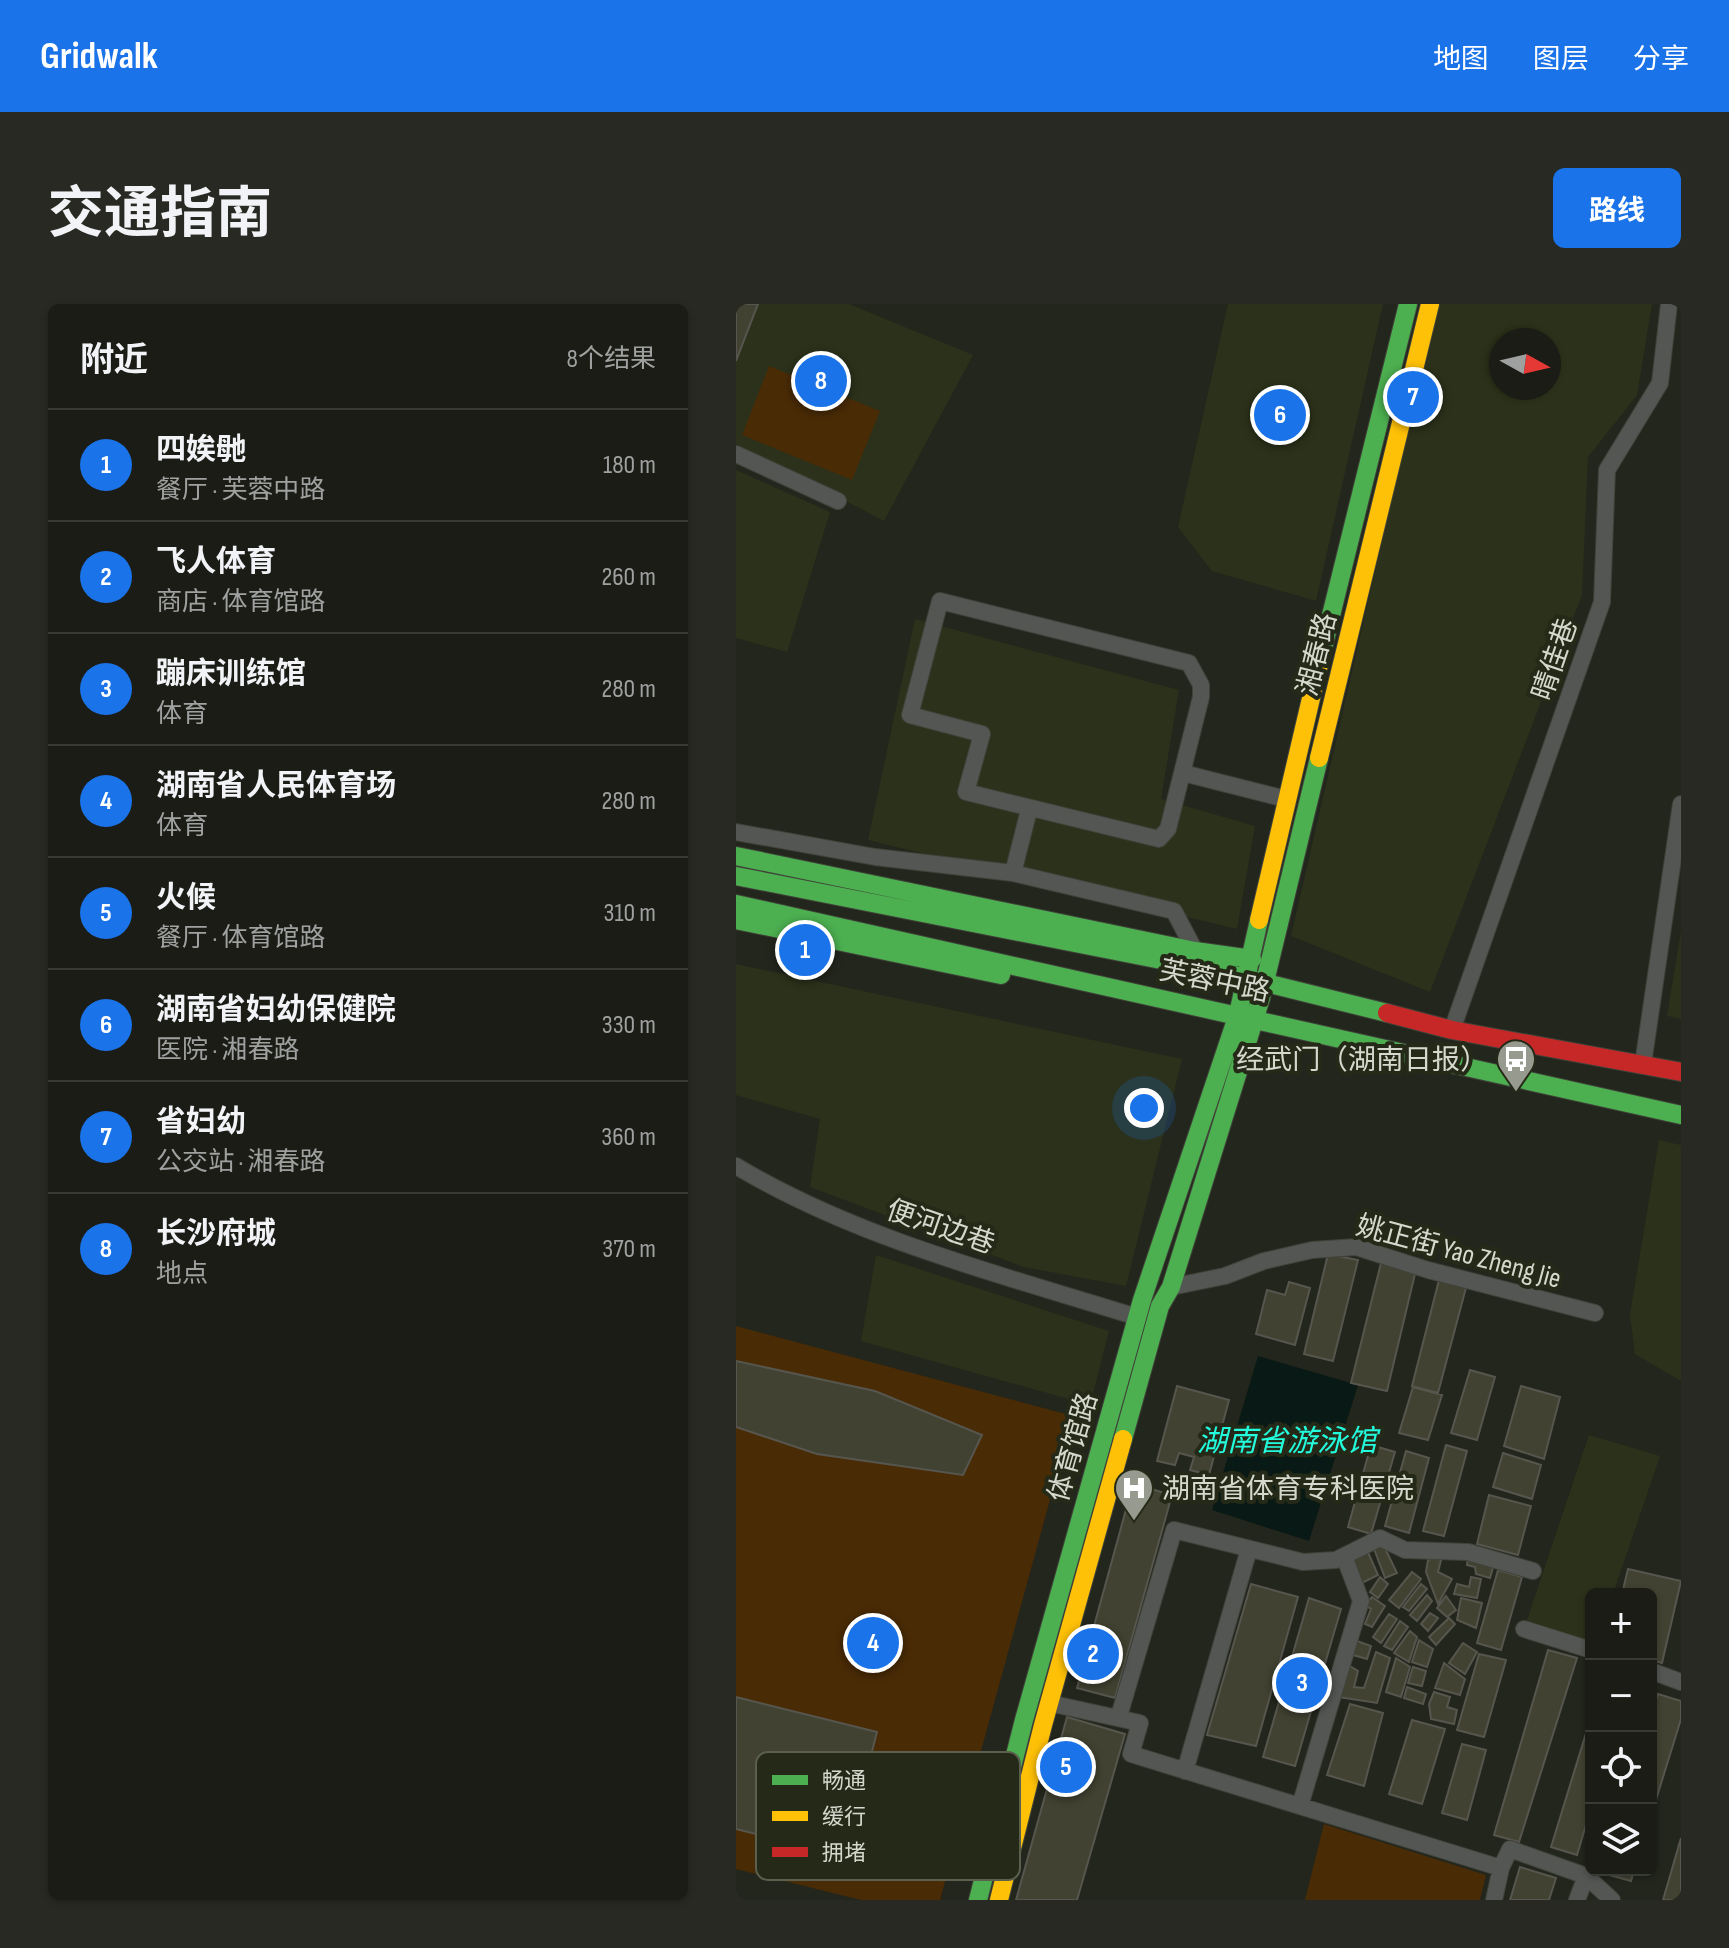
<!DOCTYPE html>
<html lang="zh">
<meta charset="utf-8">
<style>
body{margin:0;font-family:"Sofia Sans Condensed","Noto Sans SC",sans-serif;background:#272922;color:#f1f3f6}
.controls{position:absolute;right:24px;bottom:24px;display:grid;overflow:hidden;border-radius:12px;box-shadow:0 2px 6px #0004}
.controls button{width:72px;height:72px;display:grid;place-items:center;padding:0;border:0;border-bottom:2px solid #383a34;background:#1a1c15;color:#f1f3f6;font:40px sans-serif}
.compass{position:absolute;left:753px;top:24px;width:72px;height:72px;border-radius:50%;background:#1a1c15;box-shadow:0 2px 6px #0004;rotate:98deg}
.you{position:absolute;left:408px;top:804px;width:28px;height:28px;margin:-20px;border:6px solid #fff;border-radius:50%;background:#1a73e8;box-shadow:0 0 0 12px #1a73e833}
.badge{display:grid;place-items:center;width:52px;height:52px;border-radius:50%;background:#1a73e8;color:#fff;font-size:26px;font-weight:700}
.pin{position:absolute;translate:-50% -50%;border:4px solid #fff;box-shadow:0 2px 8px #0006}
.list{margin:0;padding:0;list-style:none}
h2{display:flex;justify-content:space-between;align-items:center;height:104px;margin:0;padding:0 32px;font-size:34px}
h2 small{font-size:26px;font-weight:400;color:#9fa1a0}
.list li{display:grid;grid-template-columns:52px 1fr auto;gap:24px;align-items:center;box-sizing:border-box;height:112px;padding:0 32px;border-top:2px solid #383a34}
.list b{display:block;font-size:30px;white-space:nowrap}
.list p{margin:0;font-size:26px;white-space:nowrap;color:#9fa1a0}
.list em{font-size:26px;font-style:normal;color:#9fa1a0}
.icon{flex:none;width:44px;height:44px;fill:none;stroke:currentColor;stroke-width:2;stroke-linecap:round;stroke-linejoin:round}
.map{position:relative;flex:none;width:945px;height:1596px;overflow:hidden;border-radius:12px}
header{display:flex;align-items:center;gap:48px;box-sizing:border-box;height:112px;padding:0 40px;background:#1a73e8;color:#fff}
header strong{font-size:38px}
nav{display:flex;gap:44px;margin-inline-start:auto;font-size:28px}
.intro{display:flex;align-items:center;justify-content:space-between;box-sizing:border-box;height:192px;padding:0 48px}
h1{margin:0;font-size:56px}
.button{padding:20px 36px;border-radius:12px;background:#1a73e8;color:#fff;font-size:28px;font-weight:700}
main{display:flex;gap:48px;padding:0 48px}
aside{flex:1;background:#1a1c15;border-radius:12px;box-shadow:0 2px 6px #0004}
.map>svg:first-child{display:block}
</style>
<header>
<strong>Gridwalk</strong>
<nav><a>地图</a><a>图层</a><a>分享</a></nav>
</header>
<div class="intro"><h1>交通指南</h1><a class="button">路线</a></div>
<main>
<aside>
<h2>附近<small>8个结果</small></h2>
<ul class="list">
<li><span class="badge">1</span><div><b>四娭毑</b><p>餐厅 · 芙蓉中路</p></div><em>180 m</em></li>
<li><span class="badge">2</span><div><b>飞人体育</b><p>商店 · 体育馆路</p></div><em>260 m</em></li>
<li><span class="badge">3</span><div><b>蹦床训练馆</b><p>体育</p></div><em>280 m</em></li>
<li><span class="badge">4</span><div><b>湖南省人民体育场</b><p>体育</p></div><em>280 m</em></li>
<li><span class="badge">5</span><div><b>火候</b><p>餐厅 · 体育馆路</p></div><em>310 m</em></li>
<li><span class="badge">6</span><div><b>湖南省妇幼保健院</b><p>医院 · 湘春路</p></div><em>330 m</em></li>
<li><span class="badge">7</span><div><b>省妇幼</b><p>公交站 · 湘春路</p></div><em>360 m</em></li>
<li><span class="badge">8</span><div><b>长沙府城</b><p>地点</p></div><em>370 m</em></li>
</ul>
</aside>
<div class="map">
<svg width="945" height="1596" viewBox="0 0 945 1596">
<rect width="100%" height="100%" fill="#23261c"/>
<!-- built -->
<path fill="#2b311a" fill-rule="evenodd" d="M 0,0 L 113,0 L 237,51 L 148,217 L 0,140 Z
M 492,0 L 647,0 L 580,297 L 476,267 L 442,223 Z
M 701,0 L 916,0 L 901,91 L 852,153 L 846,291 L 694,688 L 555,632 ZM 765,36 L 813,36 L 813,84 L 765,84 Z
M 0,166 L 94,208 L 51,348 L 0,334 Z
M 179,315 L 443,386 L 425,495 L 519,522 L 501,625 L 132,536 Z
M 945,627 L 945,715 L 931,712 Z
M 0,660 L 446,755 L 390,982 L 288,963 L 74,883 L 84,815 L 0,791 Z
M 923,836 L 945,841 L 945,1077 L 899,1050 L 894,1010 Z
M 140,951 L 373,1027 L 354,1101 L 125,1037 Z
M 853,1131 L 924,1152 L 877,1290 L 855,1290 L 855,1346 L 788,1325 Z"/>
<!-- green -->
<path fill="#492b06" d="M 33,62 L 144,107 L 116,176 L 6,131 Z
M 0,1022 L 337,1112 L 204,1596 L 125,1596 L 0,1565 Z
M 588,1520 L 750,1571 L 744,1596 L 569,1596 Z"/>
<!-- water -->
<path fill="#091915" d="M 522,1052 L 622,1081 L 573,1237 L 476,1206 Z"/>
<!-- building -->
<path fill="#424232" stroke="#56564e" stroke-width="2" d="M 1,0 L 22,0 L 0,57 L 0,2 Z
M 592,950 L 622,956 L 597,1057 L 568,1050 Z
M 645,959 L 679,970 L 651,1087 L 615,1079 Z
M 704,972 L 731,980 L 702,1089 L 676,1082 Z
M 553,978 L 574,984 L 559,1041 L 520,1030 L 531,986 L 549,991 Z
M 0,1057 L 139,1087 L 246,1131 L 227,1171 L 81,1150 L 0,1123 Z
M 734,1066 L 759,1073 L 741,1136 L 715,1129 Z
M 441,1082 L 493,1096 L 473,1171 L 454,1166 L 458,1153 L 443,1149 L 439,1161 L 421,1157 Z
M 785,1082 L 824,1093 L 808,1155 L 768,1142 Z
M 677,1083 L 706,1091 L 692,1136 L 663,1129 Z
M 635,1141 L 659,1148 L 635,1230 L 612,1223 Z
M 710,1141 L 731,1147 L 708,1232 L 687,1227 Z
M 670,1147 L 693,1154 L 673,1229 L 649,1222 Z
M 767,1149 L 805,1161 L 796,1195 L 757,1183 Z
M 397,1180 L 436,1191 L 379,1394 L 341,1384 Z
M 753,1191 L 795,1202 L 782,1251 L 741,1240 Z
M 646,1238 L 661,1269 L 649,1274 L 637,1242 Z
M 631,1246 L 642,1271 L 624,1280 L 613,1254 Z
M 706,1252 L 702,1268 L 716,1275 L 702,1300 L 690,1268 L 692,1256 Z
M 732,1254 L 758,1260 L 754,1274 L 740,1270 L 739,1263 L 731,1261 Z
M 892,1265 L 945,1277 L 926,1359 L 915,1356 L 915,1290 L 886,1290 Z
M 762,1266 L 786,1273 L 765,1346 L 741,1339 Z
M 676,1268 L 685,1275 L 663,1304 L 653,1296 Z
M 644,1273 L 652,1280 L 642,1294 L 634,1288 Z
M 735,1273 L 745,1275 L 741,1294 L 718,1290 L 721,1280 L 733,1283 Z
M 515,1280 L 562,1293 L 520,1442 L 471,1431 Z
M 685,1280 L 691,1285 L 673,1307 L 667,1303 Z
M 691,1291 L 696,1297 L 681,1317 L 674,1311 Z
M 710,1292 L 720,1306 L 711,1313 L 701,1304 Z
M 636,1293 L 649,1302 L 636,1323 L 629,1320 L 635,1305 L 629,1301 Z
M 573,1294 L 605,1305 L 559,1462 L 527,1453 Z
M 725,1294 L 746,1299 L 740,1324 L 721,1316 Z
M 694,1309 L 702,1314 L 692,1327 L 685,1320 Z
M 653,1310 L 661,1315 L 645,1339 L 637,1333 Z
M 713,1314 L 719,1320 L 700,1341 L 693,1333 Z
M 664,1317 L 672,1323 L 656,1346 L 648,1342 Z
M 674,1327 L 681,1333 L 673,1358 L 658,1349 Z
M 683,1336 L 697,1345 L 691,1363 L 676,1358 Z
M 621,1337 L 635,1342 L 631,1355 L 617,1351 Z
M 727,1339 L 741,1348 L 729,1370 L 713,1359 Z
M 812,1346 L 841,1354 L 783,1538 L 758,1531 Z
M 640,1348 L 654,1354 L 641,1399 L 602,1393 L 612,1361 L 622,1367 L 618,1383 L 628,1384 Z
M 743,1350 L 770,1356 L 748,1433 L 721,1426 Z
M 660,1354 L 674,1363 L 665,1393 L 650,1388 Z
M 708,1359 L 729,1375 L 724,1391 L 699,1384 Z
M 677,1363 L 690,1367 L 686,1382 L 672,1379 Z
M 671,1383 L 690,1390 L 687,1400 L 668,1394 Z
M 698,1388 L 714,1393 L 711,1403 L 721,1406 L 718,1420 L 695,1415 L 693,1400 Z
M 922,1390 L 945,1397 L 945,1415 L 915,1512 L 915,1412 Z
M 0,1393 L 141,1428 L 109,1552 L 0,1525 Z
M 614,1400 L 647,1409 L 628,1482 L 591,1471 Z
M 331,1413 L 389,1430 L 341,1596 L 280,1596 Z
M 855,1413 L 855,1504 L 841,1551 L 815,1543 Z
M 676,1416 L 709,1425 L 686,1500 L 653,1490 Z
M 726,1440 L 750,1446 L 731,1516 L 706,1509 Z
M 945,1534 L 945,1596 L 927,1596 Z
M 784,1563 L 820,1574 L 813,1596 L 774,1596 Z
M 867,1566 L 898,1566 L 895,1577 L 866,1569 Z"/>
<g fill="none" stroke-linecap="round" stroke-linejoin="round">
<defs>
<path id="street" d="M 0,150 L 102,197
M 204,297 L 453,359 L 465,381 L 465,393 L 432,525 L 423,535 L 230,488 L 246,430 L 174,411 Z
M 447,469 L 550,495
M 0,528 L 139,553 L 277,569 L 438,607 L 459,647
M 277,569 L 293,506
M 716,726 L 866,298 L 871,166 L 924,79 L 933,0
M 907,760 L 945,500
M 0,862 C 122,935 266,971 401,1013
M 435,983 L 489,972 L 528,957 L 576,946 L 620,943 L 692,966 L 859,1009
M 788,1325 L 855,1346
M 915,1367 L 945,1378
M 313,1399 L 404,1419 L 395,1450 L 765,1564 L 774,1545 L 850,1572 L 841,1596
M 383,1412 L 438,1226 L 567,1258 L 600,1256 L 644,1234 L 669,1246 L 732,1248 L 797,1267
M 449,1467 L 513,1245
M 564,1502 L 625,1297 L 608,1252
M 850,1572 L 876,1596
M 758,1596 L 765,1564"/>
<path id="fast" d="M 584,356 L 672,0
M 0,552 L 459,647 L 516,655
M 0,572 L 486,668 L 651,709
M 0,600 L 945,811
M 0,616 L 265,671
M 387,1135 L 424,1002 L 435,983 L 525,694 L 583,454
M 242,1596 L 288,1416 L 406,996 L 502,710 L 523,616"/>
<path id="slow" d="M 583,454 L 694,0
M 523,616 L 584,356
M 263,1596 L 307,1421 L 387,1135"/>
<path id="jam" d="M 651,709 L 716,726 L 945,768"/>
</defs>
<!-- street casing -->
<use href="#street" stroke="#3f4239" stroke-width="18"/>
<!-- fast casing -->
<use href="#fast" stroke="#3f4239" stroke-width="20"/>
<!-- slow casing -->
<use href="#slow" stroke="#3f4239" stroke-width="20"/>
<!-- jam casing -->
<use href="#jam" stroke="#3f4239" stroke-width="20"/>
<!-- street -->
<use href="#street" stroke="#535652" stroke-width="16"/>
<!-- fast -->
<use href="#fast" stroke="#4caf50" stroke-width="18"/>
<!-- slow -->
<use href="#slow" stroke="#ffc107" stroke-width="18"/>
<!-- jam -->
<use href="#jam" stroke="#c62828" stroke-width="18"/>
</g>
<!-- icons -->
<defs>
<symbol id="bus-pin" viewBox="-11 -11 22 30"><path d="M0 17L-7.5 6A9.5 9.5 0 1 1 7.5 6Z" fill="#979a8f" stroke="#252a18"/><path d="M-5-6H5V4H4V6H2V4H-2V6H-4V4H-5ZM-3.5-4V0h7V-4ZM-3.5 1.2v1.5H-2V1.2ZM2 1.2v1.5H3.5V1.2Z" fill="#fff"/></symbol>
<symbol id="hospital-pin" viewBox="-11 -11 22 30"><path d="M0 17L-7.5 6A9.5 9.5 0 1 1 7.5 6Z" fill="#979a8f" stroke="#252a18"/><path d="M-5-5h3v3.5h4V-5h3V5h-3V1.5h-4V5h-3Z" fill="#fff"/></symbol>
</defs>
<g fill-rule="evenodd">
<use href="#bus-pin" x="758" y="733" width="44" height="60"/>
<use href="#hospital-pin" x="376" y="1162" width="44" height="60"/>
</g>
<g text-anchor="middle" stroke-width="8" stroke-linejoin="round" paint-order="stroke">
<!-- street labels -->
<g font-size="28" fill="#d5d9cd" stroke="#252a18">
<text transform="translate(580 350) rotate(-76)" y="10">湘春路</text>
<text transform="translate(818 355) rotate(-71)" y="10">晴佳巷</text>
<text transform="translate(479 676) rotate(12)" y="10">芙蓉中路</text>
<text transform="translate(205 922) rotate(19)" y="10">便河边巷</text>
<text transform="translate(723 947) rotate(15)" y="10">姚正街 Yao Zheng Jie</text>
<text transform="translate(336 1143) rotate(-74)" y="10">体育馆路</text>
</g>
<!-- poi labels -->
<g font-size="28" fill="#d5d9cd" stroke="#252a18" text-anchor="end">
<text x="752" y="765">经武门（湖南日报）</text>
<text x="426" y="1194" text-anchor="start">湖南省体育专科医院</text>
</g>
<!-- water labels -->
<g font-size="30" font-style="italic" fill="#23fcdd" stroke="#252a18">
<text x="551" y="1147">湖南省游泳馆</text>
</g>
</g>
<!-- legend -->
<rect x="20" y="1448" width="264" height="128" rx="12" fill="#252a18" stroke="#5a5f4e" stroke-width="2"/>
<rect x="36" y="1471" width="36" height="10" fill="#4caf50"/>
<rect x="36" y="1507" width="36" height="10" fill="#ffc107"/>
<rect x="36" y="1543" width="36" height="10" fill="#c62828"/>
<g font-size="22" fill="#d5d9cd">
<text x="86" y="1484">畅通</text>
<text x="86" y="1520">缓行</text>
<text x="86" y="1556">拥堵</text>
</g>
</svg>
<div class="controls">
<button>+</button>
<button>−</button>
<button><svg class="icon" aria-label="locate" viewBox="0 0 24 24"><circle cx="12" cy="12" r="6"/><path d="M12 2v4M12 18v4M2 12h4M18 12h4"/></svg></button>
<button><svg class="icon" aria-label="layers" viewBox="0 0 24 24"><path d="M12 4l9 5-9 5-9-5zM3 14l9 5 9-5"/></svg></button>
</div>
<svg class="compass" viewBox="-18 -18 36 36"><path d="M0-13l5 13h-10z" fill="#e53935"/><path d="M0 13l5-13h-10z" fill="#9fa1a0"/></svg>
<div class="you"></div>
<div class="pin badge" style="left:69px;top:646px">1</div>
<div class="pin badge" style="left:357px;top:1350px">2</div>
<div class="pin badge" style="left:566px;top:1379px">3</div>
<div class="pin badge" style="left:137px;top:1339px">4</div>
<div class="pin badge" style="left:330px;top:1463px">5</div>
<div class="pin badge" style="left:544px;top:111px">6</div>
<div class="pin badge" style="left:677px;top:93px">7</div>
<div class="pin badge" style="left:85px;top:77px">8</div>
</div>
</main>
